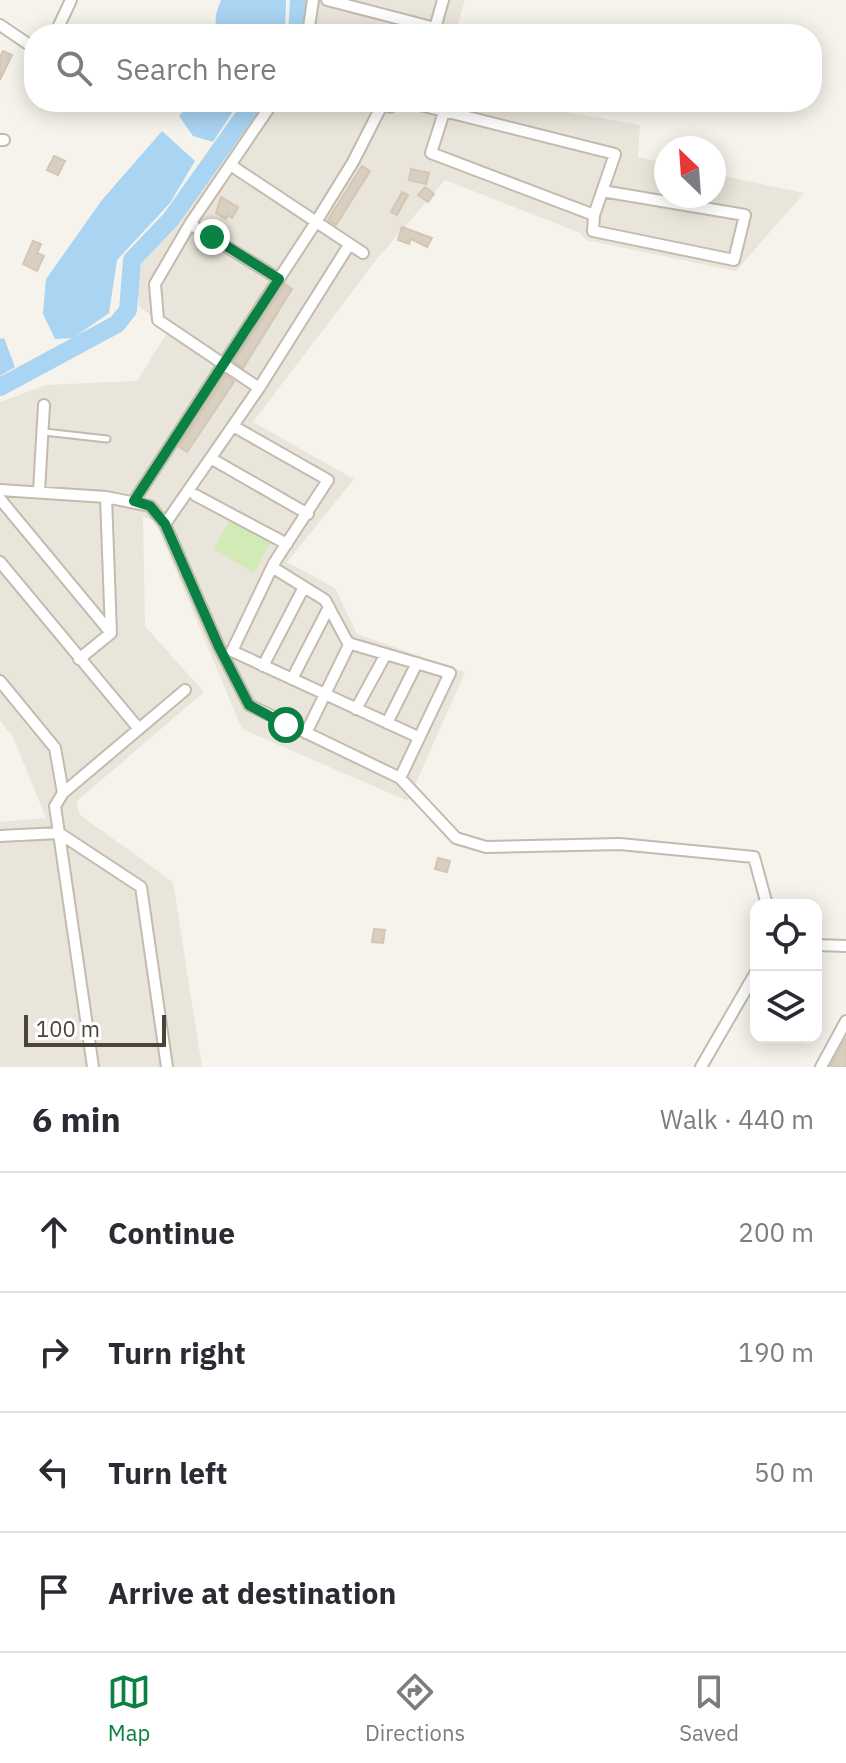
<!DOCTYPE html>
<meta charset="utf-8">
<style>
body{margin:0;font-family:"IBM Plex Sans",sans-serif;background:#f2f2f3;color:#2b2b33}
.controls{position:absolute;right:24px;bottom:24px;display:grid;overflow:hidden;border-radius:16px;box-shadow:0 4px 20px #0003}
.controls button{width:72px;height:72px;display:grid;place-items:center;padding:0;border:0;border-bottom:2px solid #e1e1e2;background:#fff;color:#2b2b33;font:40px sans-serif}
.compass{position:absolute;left:654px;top:136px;width:72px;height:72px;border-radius:50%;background:#fff;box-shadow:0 4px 20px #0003;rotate:335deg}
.scale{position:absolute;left:24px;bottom:20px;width:142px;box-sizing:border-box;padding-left:8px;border:4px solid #4b4439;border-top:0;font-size:22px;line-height:28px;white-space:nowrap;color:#4b4439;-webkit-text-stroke:6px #fff;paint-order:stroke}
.stop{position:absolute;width:24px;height:24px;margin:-18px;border:6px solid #0b8043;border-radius:50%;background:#fff}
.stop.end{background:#0b8043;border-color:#fff;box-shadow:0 2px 8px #0008}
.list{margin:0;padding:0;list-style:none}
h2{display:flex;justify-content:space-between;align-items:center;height:104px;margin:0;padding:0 32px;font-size:34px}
h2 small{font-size:26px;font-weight:400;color:#7c7c81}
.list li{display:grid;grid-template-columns:52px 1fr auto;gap:24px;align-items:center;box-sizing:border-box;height:120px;padding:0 32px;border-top:2px solid #e1e1e2}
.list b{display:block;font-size:30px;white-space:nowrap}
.list em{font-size:26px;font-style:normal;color:#7c7c81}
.icon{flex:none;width:44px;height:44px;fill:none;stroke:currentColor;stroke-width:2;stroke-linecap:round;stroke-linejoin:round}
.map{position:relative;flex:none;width:846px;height:1067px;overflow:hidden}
.search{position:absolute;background:#fff;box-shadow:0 4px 20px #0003;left:24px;right:24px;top:24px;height:88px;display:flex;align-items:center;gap:20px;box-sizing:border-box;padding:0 28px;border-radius:32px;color:#7c7c81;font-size:30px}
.sheet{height:584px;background:#fff}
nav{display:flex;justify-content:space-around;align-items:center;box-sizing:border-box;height:112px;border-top:2px solid #e1e1e2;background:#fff;font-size:22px;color:#7c7c81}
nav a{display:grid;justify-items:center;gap:4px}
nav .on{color:#0b8043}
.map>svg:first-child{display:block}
</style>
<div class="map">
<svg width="846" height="1067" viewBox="0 0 846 1067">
<rect width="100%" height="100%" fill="#f6f3ec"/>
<!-- residential -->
<path fill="#eae5da" d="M 303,0 L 465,0 L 455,34 L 301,34 Z
M 259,102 L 511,102 L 640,125 L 638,157 L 666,163 L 666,196 L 714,196 L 714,174 L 804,193 L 736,271 L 586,240 L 580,233 L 445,180 L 377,259 L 253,422 L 354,479 L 287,562 L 335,588 L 357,634 L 465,672 L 408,801 L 242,729 L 155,521 L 143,517 L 145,626 L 204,692 L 76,802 L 80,815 L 173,882 L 202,1067 L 0,1067 L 0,822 L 46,818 L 13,737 L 0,721 L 0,402 L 46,385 L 137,381 L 170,328 L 139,307 L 136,266 Z"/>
<!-- green -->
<path fill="#d2eab5" d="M 231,518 L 271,542 L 254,573 L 214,549 Z"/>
<!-- water -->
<path fill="#a9d4f2" d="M 221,0 L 286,0 L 285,34 L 215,34 L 216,14 Z
M 191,102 L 239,102 L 213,142 L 193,136 L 179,116 Z
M 162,131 L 195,161 L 170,203 L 117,260 L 109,313 L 73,338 L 55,339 L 43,314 L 46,279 L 102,200 Z
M 4,338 L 15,367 L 0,376 L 0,339 Z"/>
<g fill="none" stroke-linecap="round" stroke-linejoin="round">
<!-- river -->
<path stroke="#a9d4f2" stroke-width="18" d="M 297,34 L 299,0
M 0,387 L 117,324 L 128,310 L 132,260 L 171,219 L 254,102"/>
</g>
<!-- building -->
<path fill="#d8cfc1" stroke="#d3c7b4" stroke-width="2" d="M 3,51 L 12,55 L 0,80 L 0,57 Z
M 54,156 L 65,161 L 58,175 L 47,170 Z
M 362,166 L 370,171 L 336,225 L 328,220 Z
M 411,169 L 429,173 L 426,184 L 409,180 Z
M 425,187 L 434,194 L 428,202 L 418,195 Z
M 402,192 L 408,195 L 397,215 L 391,212 Z
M 221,197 L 238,207 L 232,218 L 228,215 L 226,219 L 216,213 Z
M 402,227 L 432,238 L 427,247 L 411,239 L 409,244 L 398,240 Z
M 33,241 L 41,244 L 37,253 L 44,256 L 37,271 L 23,264 Z
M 285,284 L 292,289 L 243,368 L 234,362 Z
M 226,375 L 234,382 L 187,452 L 179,447 Z
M 438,858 L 450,861 L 447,872 L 435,869 Z
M 374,929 L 385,930 L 383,943 L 372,942 Z
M 846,1038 L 846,1067 L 830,1067 Z"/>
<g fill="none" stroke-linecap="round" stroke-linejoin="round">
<defs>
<path id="lane" d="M 44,432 L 107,439"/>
<path id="street" d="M 327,0 L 435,28
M 0,25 L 34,48
M 434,32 L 443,0
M 55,34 L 71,0
M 308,34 L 313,0
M 273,102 L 190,224 L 155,284 L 158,320 L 259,388 L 349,245
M 380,102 L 390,107 L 398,102
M 408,102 L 615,154 L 594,215 L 431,153 L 445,109
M 0,140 L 4,140
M 232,166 L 363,253
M 594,215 L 593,231 L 734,260 L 745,215 L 602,191
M 190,224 L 279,279
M 233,426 L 328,480 L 274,563 L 232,651 L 418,737
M 212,459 L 308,514
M 0,490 L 106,497 L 150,506 L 165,524 L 219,647 L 249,705 L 400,778 L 456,838 L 486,847 L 620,844 L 754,857 L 767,905
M 39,491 L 44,405
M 195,495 L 287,544
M 106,497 L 111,633
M 0,499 L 111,633
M 134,501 L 316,222 L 353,162 L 382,105
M 165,524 L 259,388
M 0,562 L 139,729
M 272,567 L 325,600 L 348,643 L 450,673 L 400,778
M 79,659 L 111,633
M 263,666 L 304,587
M 292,679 L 329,607
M 0,681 L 55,748 L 63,793 L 185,690
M 356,709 L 386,654
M 387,723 L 417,663
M 306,733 L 350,643
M 63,793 L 55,806 L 93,1067
M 0,836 L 59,833 L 141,887 L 167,1067
M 816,945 L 846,946
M 701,1067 L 756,972
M 821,1067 L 846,1021"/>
</defs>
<!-- lane casing -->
<use href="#lane" stroke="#c2bbae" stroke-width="9"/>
<!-- street casing -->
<use href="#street" stroke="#c2bbae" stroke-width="14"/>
<!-- lane -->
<use href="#lane" stroke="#fff" stroke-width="5"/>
<!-- street -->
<use href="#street" stroke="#fff" stroke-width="10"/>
</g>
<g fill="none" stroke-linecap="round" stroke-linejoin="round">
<!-- route -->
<path stroke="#0b8043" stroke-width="10" d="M 212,237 L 279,279 L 134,501 L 150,506 L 165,524 L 219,647 L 249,705 L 286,725"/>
</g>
</svg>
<div class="controls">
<button><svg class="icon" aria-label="locate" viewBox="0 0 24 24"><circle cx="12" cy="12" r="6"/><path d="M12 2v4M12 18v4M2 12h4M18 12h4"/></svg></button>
<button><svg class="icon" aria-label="layers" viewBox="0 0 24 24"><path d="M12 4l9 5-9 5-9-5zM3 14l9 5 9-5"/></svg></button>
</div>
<svg class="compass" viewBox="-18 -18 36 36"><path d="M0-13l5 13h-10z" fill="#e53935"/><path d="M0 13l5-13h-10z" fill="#7c7c81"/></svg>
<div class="scale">100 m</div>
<div class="stop" style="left:286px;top:725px"></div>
<div class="stop end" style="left:212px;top:237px"></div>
<div class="search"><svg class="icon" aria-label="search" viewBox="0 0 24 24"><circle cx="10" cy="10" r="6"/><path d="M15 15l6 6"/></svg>Search here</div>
</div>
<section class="sheet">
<h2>6 min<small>Walk · 440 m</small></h2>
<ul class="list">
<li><svg class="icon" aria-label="ahead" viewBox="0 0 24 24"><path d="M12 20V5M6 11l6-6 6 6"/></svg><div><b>Continue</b></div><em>200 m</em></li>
<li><svg class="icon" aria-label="right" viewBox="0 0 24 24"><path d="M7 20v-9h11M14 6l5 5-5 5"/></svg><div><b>Turn right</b></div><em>190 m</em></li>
<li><svg class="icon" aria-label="left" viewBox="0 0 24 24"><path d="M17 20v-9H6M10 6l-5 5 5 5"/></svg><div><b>Turn left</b></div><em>50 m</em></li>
<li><svg class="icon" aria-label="arrive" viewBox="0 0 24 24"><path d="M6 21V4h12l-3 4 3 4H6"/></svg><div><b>Arrive at destination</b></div></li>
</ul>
</section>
<nav>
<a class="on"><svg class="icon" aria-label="map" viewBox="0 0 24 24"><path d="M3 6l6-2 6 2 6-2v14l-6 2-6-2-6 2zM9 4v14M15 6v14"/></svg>Map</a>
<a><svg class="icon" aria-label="directions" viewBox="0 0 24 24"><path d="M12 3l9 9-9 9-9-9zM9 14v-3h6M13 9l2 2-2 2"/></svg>Directions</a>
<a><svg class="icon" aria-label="saved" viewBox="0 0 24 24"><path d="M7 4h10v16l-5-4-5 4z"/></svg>Saved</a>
</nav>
